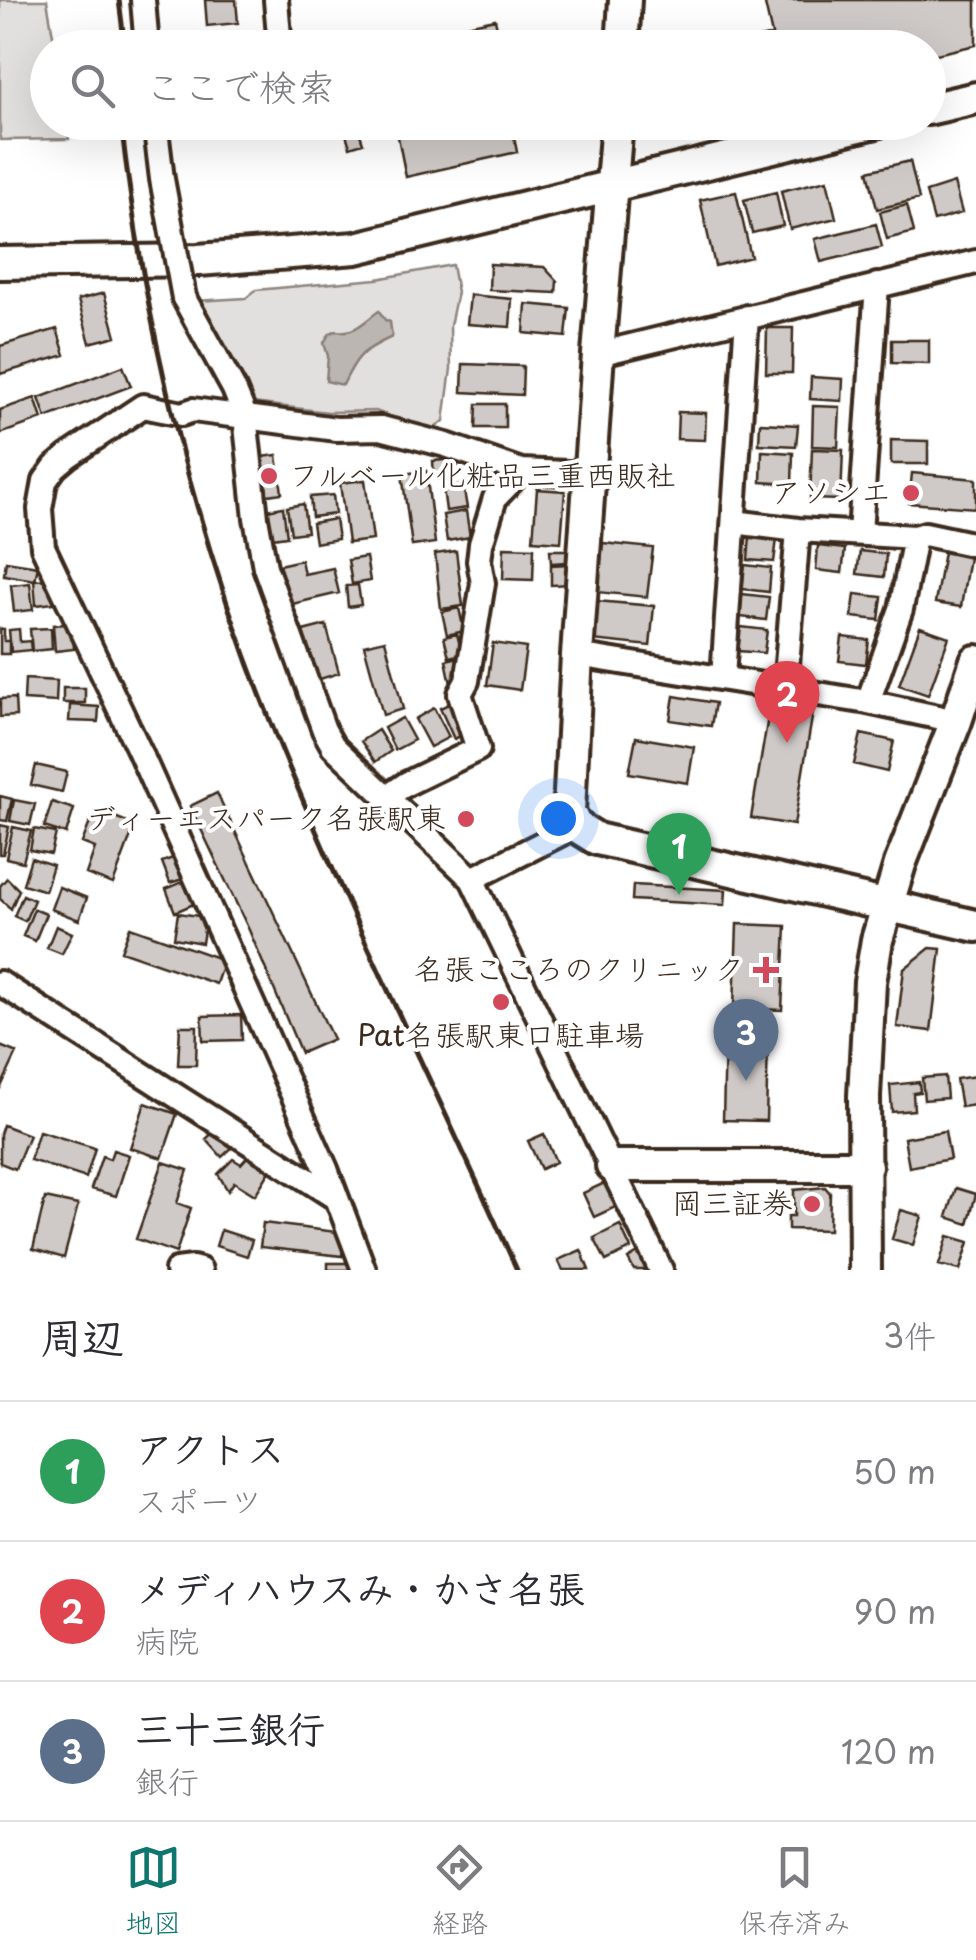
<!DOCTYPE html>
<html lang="ja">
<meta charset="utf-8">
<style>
body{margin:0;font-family:"Playpen Sans","Klee One",sans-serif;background:#f7f7f7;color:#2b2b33}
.you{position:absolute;left:558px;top:818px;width:35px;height:35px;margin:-25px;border:8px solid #fff;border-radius:50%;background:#1a73e8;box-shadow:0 0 0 15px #1a73e833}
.badge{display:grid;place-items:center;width:65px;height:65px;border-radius:50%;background:#0f766e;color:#fff;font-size:32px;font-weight:700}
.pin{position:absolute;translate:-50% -82px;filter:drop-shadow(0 2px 5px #0008)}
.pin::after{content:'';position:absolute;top:52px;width:35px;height:30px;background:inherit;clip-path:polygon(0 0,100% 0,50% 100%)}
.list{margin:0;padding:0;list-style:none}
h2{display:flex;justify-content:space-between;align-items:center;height:130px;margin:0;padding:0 40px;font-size:42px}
h2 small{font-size:32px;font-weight:400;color:#7c7c81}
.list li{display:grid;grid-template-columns:65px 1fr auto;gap:30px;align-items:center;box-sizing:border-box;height:140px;padding:0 40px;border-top:2px solid #e1e1e2}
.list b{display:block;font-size:38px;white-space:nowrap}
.list p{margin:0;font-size:32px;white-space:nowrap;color:#7c7c81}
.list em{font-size:32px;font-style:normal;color:#7c7c81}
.icon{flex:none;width:55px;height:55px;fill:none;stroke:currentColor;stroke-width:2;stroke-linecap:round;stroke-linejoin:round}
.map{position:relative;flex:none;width:976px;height:1270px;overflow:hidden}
.search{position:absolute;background:#fff;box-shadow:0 10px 40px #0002;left:30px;right:30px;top:30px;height:110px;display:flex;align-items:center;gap:25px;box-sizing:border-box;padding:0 35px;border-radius:55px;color:#7c7c81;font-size:38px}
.sheet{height:550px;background:#fff}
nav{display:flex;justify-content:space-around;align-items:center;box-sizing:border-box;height:140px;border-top:2px solid #e1e1e2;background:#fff;font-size:28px;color:#7c7c81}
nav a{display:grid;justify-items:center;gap:5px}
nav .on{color:#0f766e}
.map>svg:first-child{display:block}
</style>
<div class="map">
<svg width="976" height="1270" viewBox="0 0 976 1270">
<rect width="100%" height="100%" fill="#fff"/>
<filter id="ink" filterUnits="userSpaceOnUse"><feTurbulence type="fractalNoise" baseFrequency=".01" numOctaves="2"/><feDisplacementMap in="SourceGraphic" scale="20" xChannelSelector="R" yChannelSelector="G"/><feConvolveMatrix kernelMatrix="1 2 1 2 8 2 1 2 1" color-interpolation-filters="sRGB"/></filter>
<g filter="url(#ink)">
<!-- green -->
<path fill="#e2e0de" stroke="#8e857e" stroke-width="2.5" d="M 0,0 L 47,0 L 55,47 L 48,48 L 48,122 L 67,123 L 69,139 L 0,140 Z
M 452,265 L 457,292 L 450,326 L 451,369 L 444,421 L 429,432 L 376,411 L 328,412 L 253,403 L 196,301 L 246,298 L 256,290 L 377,279 Z"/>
<!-- water -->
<path fill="#bcb6b3" stroke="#887e77" stroke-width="2.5" d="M 379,311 L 385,320 L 390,322 L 392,337 C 362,351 357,355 343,385 L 326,381 L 328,356 L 324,343 C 333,324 336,335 351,330 C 361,327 371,316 379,311 Z"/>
<!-- building -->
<path fill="#cfcac7" stroke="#3b2a1e" stroke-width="2.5" d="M 205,0 L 236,0 L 238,23 L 207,26 Z
M 764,0 L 976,0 L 976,45 L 928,56 L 928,48 L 739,48 L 738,43 L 772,35 Z
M 495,19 L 500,41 L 534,34 L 537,48 L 379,48 L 378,44 Z
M 342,122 L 356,122 L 363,143 L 350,147 Z
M 395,122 L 511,122 L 517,152 L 406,177 Z
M 910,161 L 919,199 L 877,209 L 868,171 Z
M 827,180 L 836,218 L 790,229 L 781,191 Z
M 954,183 L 962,213 L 934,221 L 926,192 Z
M 736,192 L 751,257 L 715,266 L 700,200 Z
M 776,192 L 783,226 L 752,233 L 744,200 Z
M 907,205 L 914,232 L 887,239 L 880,212 Z
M 876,224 L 882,247 L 821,262 L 815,239 Z
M 490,264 L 544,267 L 557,281 L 556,293 L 489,290 Z
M 104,293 L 116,336 L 90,343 L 78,300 Z
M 470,295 L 512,299 L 510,327 L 467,324 Z
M 526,304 L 569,308 L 566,337 L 524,333 Z
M 767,328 L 793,328 L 792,373 L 766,373 Z
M 57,329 L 65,355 L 0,374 L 0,346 Z
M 892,340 L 929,340 L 929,364 L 892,363 Z
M 463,364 L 523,366 L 522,395 L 462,392 Z
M 123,366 L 131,386 L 46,418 L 39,398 Z
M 811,377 L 843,379 L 842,401 L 810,399 Z
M 35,398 L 42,419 L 0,434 L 0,410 Z
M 477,404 L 505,404 L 505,428 L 476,428 Z
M 813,406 L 840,407 L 838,447 L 812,446 Z
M 678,412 L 706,413 L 705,440 L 677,439 Z
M 760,423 L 798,425 L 796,446 L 759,444 Z
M 891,440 L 928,441 L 928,464 L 891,464 Z
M 812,449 L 843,450 L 841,500 L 810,499 Z
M 762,451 L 793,453 L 792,484 L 761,482 Z
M 277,455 L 282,493 L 261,496 L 255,458 Z
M 457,459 L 458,474 L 434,477 L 433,461 Z
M 426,471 L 435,543 L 412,546 L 402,474 Z
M 912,473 L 976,479 L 976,508 L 909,503 Z
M 365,480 L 373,540 L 348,543 L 340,483 Z
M 463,485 L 467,508 L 446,511 L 443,488 Z
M 537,489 L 565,491 L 561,542 L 533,540 Z
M 333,495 L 335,514 L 312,517 L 310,497 Z
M 303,504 L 307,532 L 291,534 L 287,507 Z
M 283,507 L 287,536 L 272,538 L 267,510 Z
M 466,511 L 470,537 L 447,541 L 443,515 Z
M 335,519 L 338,539 L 315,543 L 312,523 Z
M 750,536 L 777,539 L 774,562 L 748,560 Z
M 603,543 L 653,548 L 647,597 L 597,592 Z
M 818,546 L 845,549 L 842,573 L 816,570 Z
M 945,546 L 970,551 L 961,607 L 935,603 Z
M 504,547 L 534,548 L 533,580 L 503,579 Z
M 550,550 L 567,550 L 568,562 L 551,563 Z
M 456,551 L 463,606 L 441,609 L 435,554 Z
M 860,551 L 886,554 L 884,577 L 857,574 Z
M 366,557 L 370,581 L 352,584 L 348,560 Z
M 301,560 L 304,574 L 333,568 L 339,593 L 288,605 L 279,565 Z
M 6,561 L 38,566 L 35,580 L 4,575 Z
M 570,564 L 571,584 L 551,585 L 551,565 Z
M 745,565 L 771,568 L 769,592 L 742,589 Z
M 53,579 L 54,603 L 36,605 L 34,580 Z
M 30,583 L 33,610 L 14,612 L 11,585 Z
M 358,585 L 361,605 L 348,607 L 346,586 Z
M 742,594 L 769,597 L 766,620 L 740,617 Z
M 855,594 L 882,597 L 879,620 L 852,617 Z
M 596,601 L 654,606 L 650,646 L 592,640 Z
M 459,608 L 464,631 L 447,635 L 442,612 Z
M 67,624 L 68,632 L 73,632 L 74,649 L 55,651 L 53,625 Z
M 326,625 L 339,673 L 317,680 L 303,631 Z
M 741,627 L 767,630 L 764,653 L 738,651 Z
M 920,627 L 949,637 L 928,695 L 899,685 Z
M 51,628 L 52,649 L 32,651 L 30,629 Z
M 0,629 L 4,629 L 4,641 L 9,641 L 9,654 L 0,654 Z
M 19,629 L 20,642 L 30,641 L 31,650 L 11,652 L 9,630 Z
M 457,634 L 462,654 L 449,657 L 444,637 Z
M 842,637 L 869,640 L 866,664 L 839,661 Z
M 385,640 L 403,709 L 383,715 L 364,645 Z
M 493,643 L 526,648 L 520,690 L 487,685 Z
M 459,657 L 464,681 L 451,684 L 446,660 Z
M 25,679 L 57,681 L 56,702 L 24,700 Z
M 63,688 L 85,688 L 85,703 L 63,703 Z
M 772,693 L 815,700 L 794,825 L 751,818 Z
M 674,696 L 715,703 L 711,726 L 670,720 Z
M 15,698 L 16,716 L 0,717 L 0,699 Z
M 455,701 L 469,732 L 454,739 L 440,708 Z
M 70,705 L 99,707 L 98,722 L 69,721 Z
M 434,708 L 449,737 L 430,747 L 415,719 Z
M 402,718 L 414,740 L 395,750 L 384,728 Z
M 378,730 L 391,751 L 375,762 L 361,741 Z
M 861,734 L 894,741 L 887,772 L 854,764 Z
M 636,737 L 694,747 L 688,783 L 629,773 Z
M 36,765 L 67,772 L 62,792 L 31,785 Z
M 217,793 L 333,1039 L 301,1053 L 249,930 L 190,806 Z
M 0,796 L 12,799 L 7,821 L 0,820 Z
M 14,800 L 35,804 L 30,825 L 10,821 Z
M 52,802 L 74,809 L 66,834 L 44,827 Z
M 107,814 L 135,825 L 113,884 L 86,874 L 95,848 L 82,843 L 92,817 L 105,822 Z
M 0,825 L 9,827 L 3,854 L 0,854 Z
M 13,827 L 31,831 L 23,862 L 6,858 Z
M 34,829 L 56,833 L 51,854 L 30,850 Z
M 178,856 L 186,878 L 170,883 L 162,862 Z
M 31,858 L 53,865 L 45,891 L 23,884 Z
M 7,878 L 19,890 L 11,909 L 0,899 L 0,886 Z
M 187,880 L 196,903 L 175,912 L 166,889 Z
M 633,885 L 726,890 L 725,905 L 632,900 Z
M 59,887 L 87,898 L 79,920 L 51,909 Z
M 23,895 L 34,900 L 25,921 L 14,916 Z
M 34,909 L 46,914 L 35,941 L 23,936 Z
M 178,913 L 206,917 L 202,943 L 174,938 Z
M 737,924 L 786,926 L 782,1010 L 734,1008 Z
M 56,926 L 72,933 L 62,954 L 47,948 Z
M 130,927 L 224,960 L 216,984 L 121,951 Z
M 930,948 L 941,949 L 931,1031 L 897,1027 L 904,969 Z
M 241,1015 L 242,1040 L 203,1041 L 202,1016 Z
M 180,1026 L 197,1026 L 196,1065 L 178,1065 Z
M 725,1040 L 768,1041 L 766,1121 L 723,1120 Z
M 0,1046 L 17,1053 L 0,1089 Z
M 945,1076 L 947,1098 L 924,1100 L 922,1078 Z
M 976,1076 L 976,1105 L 961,1107 L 956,1079 Z
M 919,1082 L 920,1092 L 913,1093 L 914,1110 L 892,1112 L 890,1085 Z
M 145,1103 L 177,1114 L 162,1158 L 130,1148 Z
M 3,1125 L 29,1135 L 15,1169 L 0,1163 L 0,1134 Z
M 219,1127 L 235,1145 L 222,1157 L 206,1139 Z
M 39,1131 L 95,1148 L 86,1178 L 30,1160 Z
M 945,1131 L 950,1159 L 909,1167 L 904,1138 Z
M 544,1134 L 556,1162 L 541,1169 L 528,1141 Z
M 113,1150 L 129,1155 L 116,1196 L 91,1189 L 102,1156 L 110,1159 Z
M 250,1154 L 272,1168 L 255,1195 L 234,1182 L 228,1191 L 218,1174 L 233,1159 L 241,1164 Z
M 163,1162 L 188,1170 L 177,1203 L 191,1208 L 176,1253 L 136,1239 Z
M 611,1180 L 622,1204 L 594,1217 L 583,1193 Z
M 825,1187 L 830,1193 L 829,1230 L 788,1229 L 788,1216 L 794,1216 L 794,1190 Z
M 956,1188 L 976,1194 L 968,1224 L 947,1217 Z
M 45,1198 L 78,1205 L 64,1258 L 33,1249 Z
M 901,1210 L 922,1216 L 913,1245 L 892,1239 Z
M 263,1223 L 345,1233 L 342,1256 L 260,1247 Z
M 620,1225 L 631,1249 L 606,1261 L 594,1238 Z
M 221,1230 L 252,1240 L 247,1256 L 216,1246 Z
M 948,1236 L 969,1242 L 960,1270 L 939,1265 Z
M 645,1249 L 654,1266 L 646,1270 L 634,1270 L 628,1259 Z
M 581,1250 L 589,1270 L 563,1270 L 558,1260 Z
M 328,1263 L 353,1263 L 353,1270 L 328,1270 Z"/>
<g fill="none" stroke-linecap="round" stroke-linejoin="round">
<defs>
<path id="street" d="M 143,0 L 147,48
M 276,0 L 280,48
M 184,298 L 234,389 L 245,416 L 256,518 L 265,567 L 324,730 L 333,746 L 472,879 L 661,1270
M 598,354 L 976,262
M 734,522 L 798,530 L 915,537 L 925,534 L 976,545
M 860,533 L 877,285
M 577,655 L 868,702 L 956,721
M 723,678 L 747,317
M 785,689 L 798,530
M 868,702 L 901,609 L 915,537
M 387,797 L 406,784 L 478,749 L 460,694 L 467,681 L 483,583 L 479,561 L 481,544 L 495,498 L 521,471
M 472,879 L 576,826
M 0,983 L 336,1198
M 177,1270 L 193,1268 L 200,1270
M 364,1270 L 326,1169 L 139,750 L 43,547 L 40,509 L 45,481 L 55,467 L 68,456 L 143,406 L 182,414 L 193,410 L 336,429 L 381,428 L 446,445 L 521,471 L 590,474"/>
<path id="secondary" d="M 622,48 L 625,0
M 928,109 L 976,98
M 617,122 L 598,354 L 577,655 L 569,812 L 576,826 L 597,839 L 976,926
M 0,263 L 198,260 L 356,248 L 876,122
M 612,1166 L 866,1166
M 865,1270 L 864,1096 L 870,982 L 877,940 L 900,864 L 956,721 L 976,661"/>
</defs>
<!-- street casing -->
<use href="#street" stroke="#3b2a1e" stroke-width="30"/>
<!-- secondary casing -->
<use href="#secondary" stroke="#3b2a1e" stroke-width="38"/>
<!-- street -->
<use href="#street" stroke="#fff" stroke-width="22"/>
<!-- secondary -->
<use href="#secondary" stroke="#fff" stroke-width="30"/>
<!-- rail -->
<path stroke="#3b2a1e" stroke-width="5" d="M 119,0 L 125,48
M 121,122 C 145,333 197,541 277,738 C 350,918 438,1093 517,1270"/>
<defs>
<path id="street-bridge" d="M 155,122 L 162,179 L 184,298"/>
</defs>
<!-- street-bridge casing -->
<use href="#street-bridge" stroke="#3b2a1e" stroke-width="30" stroke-linecap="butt"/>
<!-- street-bridge -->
<use href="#street-bridge" stroke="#fff" stroke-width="22"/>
</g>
</g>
<!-- markers -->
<g fill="#d1495b" stroke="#fff" stroke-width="4">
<circle cx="269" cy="476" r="10"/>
<circle cx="911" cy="493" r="10"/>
<circle cx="466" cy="819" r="10"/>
<path d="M761 955h10v10h10v10h-10v10h-10v-10h-10v-10h10z"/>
<circle cx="501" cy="1002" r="10"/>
<circle cx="812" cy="1204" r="10"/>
</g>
<g text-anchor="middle" stroke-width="8" stroke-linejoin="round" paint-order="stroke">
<!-- poi labels -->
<g font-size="30" fill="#3b2a1e" stroke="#fff" text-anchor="end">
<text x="289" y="486" text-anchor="start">フルベール化粧品三重西販社</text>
<text x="891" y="503">アソシエ</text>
<text x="446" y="829">ディーエスパーク名張駅東</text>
<text x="744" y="980">名張こころのクリニック</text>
<text x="501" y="1046" text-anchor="middle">Pat名張駅東口駐車場</text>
<text x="792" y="1214">岡三証券</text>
</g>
</g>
</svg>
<div class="you"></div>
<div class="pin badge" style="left:679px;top:895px;background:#2e9e5b">1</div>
<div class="pin badge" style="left:787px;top:743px;background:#e0444e">2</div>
<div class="pin badge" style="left:746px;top:1081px;background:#5c6f8a">3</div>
<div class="search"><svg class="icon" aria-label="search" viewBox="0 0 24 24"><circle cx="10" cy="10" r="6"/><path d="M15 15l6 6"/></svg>ここで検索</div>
</div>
<section class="sheet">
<h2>周辺<small>3件</small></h2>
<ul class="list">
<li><span class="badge" style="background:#2e9e5b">1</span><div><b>アクトス</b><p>スポーツ</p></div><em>50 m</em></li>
<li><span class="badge" style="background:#e0444e">2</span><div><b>メディハウスみ・かさ名張</b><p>病院</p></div><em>90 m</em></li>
<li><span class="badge" style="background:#5c6f8a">3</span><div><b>三十三銀行</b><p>銀行</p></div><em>120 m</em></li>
</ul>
</section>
<nav>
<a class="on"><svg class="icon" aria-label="map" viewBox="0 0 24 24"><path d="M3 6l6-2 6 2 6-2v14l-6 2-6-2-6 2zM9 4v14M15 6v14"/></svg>地図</a>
<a><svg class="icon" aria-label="directions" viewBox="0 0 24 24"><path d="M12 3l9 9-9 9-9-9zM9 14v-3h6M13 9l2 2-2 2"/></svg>経路</a>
<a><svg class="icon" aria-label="saved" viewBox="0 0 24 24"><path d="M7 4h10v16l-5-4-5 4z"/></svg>保存済み</a>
</nav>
